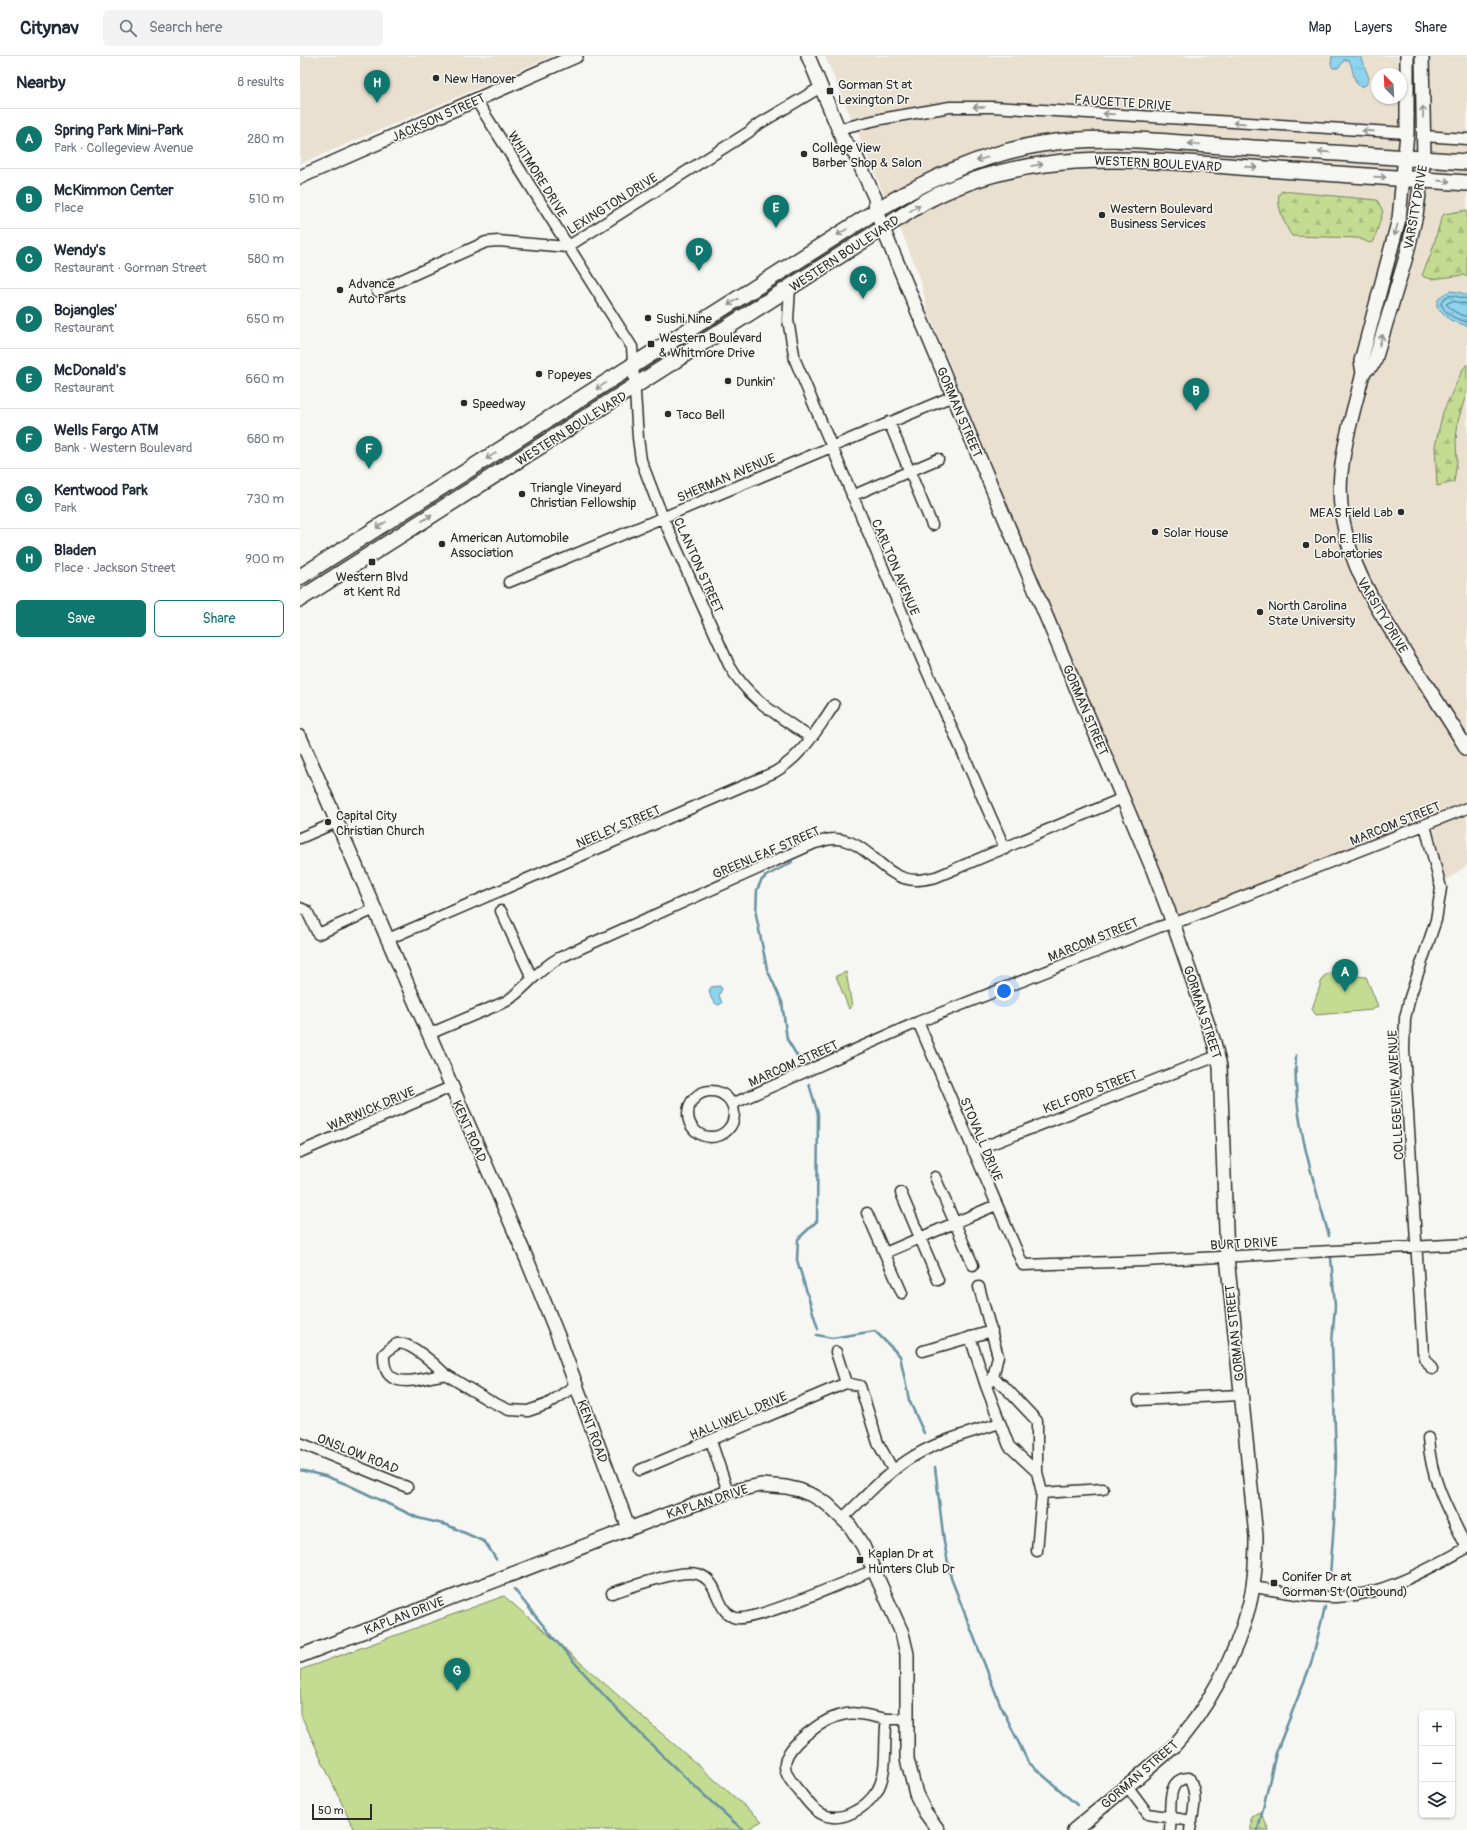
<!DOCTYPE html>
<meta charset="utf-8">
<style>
body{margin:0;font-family:Pangolin,sans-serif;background:#f2f2f3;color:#1f2937}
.controls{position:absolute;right:12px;bottom:12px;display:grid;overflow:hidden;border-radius:6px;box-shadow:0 1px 3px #0004}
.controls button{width:36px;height:36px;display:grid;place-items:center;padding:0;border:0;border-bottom:1px solid #e0e1e3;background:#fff;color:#1f2937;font:20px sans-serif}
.compass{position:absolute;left:1071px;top:12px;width:36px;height:36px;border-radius:50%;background:#fff;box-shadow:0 1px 3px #0004;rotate:336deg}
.scale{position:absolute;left:12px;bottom:10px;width:60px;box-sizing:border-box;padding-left:4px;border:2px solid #2b2b2b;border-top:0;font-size:11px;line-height:14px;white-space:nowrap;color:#2b2b2b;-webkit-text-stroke:3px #f6f6f2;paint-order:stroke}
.you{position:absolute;left:704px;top:935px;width:14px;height:14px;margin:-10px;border:3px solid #fff;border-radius:50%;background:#1a73e8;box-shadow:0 0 0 6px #1a73e833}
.badge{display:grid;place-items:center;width:26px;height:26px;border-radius:50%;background:#0f766e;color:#fff;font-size:13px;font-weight:700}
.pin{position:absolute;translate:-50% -33px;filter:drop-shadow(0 1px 2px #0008)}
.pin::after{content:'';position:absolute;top:21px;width:14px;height:12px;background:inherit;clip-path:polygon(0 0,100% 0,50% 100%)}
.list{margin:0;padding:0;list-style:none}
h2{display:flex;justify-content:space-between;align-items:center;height:52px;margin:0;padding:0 16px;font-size:17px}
h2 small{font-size:13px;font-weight:400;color:#747a83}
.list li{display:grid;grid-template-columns:26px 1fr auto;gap:12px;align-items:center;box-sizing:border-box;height:60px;padding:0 16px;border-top:1px solid #e0e1e3}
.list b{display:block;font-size:15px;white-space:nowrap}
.list p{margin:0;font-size:13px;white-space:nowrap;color:#747a83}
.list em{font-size:13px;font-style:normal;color:#747a83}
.actions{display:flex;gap:8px;padding:12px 16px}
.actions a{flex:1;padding:9px 0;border:1px solid #0f766e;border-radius:6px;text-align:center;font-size:14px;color:#0f766e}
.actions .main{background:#0f766e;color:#fff}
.icon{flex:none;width:22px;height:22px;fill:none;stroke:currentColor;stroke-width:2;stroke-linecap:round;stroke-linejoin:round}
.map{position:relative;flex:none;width:1167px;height:1774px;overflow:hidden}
header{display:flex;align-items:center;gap:24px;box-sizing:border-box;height:56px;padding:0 20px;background:#fff;border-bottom:1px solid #e0e1e3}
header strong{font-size:19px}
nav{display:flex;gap:22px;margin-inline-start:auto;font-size:14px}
.search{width:280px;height:36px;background:#f2f2f3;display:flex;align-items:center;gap:10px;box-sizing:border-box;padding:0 14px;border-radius:6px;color:#747a83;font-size:15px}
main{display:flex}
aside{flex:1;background:#fff}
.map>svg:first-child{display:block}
</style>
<header>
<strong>Citynav</strong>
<div class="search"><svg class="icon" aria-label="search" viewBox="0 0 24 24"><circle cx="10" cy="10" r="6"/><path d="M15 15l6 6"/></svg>Search here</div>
<nav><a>Map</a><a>Layers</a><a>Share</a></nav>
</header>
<main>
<aside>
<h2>Nearby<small>8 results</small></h2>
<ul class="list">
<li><span class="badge">A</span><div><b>Spring Park Mini-Park</b><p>Park · Collegeview Avenue</p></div><em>280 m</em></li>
<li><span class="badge">B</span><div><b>McKimmon Center</b><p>Place</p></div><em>510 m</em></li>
<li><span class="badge">C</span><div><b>Wendy's</b><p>Restaurant · Gorman Street</p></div><em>580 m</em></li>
<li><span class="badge">D</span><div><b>Bojangles'</b><p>Restaurant</p></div><em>650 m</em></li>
<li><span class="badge">E</span><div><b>McDonald's</b><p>Restaurant</p></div><em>660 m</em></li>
<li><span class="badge">F</span><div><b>Wells Fargo ATM</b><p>Bank · Western Boulevard</p></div><em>680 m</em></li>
<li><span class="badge">G</span><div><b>Kentwood Park</b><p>Park</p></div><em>730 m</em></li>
<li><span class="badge">H</span><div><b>Bladen</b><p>Place · Jackson Street</p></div><em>900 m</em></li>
</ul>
<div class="actions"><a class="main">Save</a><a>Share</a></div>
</aside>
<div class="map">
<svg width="1167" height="1774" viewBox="0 0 1167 1774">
<defs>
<pattern id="forest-firs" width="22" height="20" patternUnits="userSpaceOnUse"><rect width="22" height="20" fill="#c3dc92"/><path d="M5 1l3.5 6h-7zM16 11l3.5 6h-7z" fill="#a8bd7e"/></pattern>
<pattern id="water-ripples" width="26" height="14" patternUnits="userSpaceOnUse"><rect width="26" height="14" fill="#8dd4ee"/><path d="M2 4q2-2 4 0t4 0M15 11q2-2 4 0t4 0" fill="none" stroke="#7ab6cc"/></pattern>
</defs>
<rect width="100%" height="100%" fill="#f6f6f2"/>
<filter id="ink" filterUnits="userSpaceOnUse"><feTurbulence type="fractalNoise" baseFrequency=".025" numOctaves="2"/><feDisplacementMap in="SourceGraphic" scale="8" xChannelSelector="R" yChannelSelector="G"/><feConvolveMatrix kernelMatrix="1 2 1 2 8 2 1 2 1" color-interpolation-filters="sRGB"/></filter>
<g filter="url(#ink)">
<!-- built -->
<path fill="#eae0d0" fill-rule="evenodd" d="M 0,0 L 253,0 L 0,108 Z
M 525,0 L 1167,0 L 1167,809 L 1146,825 L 1127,763 L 879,861 L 666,349 L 628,256 L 620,222 L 602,177 L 582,134 ZM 1077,18 L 1101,18 L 1101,42 L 1077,42 Z"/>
<!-- green -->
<path fill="#c3dc92" stroke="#77845e" d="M 546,916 L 552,950 L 549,953 L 536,920 Z
M 1029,917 L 1066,921 L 1078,950 L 1072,954 L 1016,959 L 1012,953 L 1023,921 Z
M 204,1540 L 462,1765 L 446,1774 L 54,1774 L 0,1657 L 0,1614 Z"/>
<!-- forest -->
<path fill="url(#forest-firs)" stroke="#77845e" d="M 982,135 L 1077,144 L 1083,155 L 1074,185 L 1070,187 L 1058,182 L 992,180 C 985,170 976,149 979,138 Z
M 1167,154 L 1167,221 L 1164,219 L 1132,223 L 1124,221 L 1122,219 L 1131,198 L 1141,163 L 1144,158 Z
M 1167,308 L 1167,335 L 1158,365 L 1156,384 L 1157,404 L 1154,426 L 1137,430 L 1135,390 L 1143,356 L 1163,313 Z
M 961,1757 L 969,1774 L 951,1774 L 951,1761 Z"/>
<!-- water -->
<path fill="url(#water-ripples)" stroke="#6690a0" d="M 1032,0 L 1060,0 L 1069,22 L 1066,29 L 1060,31 C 1052,24 1054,14 1049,4 L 1045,4 L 1038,12 L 1033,12 L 1031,8 Z
M 1150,235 L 1159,236 L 1167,239 L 1167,270 L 1150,264 L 1137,251 C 1136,242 1142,239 1150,235 Z
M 420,930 L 422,933 L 419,939 L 422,947 L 419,949 C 412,947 411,942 409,935 L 411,931 Z"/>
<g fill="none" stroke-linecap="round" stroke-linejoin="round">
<!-- shore -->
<path stroke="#526f79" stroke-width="1" d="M 1167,243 C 1157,241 1146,235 1141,247 C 1144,258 1157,264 1167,266
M 1167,248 L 1152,245 L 1146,248 L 1155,256 L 1167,261"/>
<!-- stream -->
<path stroke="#6690a0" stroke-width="2.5" d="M 492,806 L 466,820 L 461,825 L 457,834 L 456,859 L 467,913 L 482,946 L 487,983 L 499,1003
M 996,999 C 992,1061 1013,1122 1029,1180
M 509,1028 L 518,1058 L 517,1165 L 498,1183 L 497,1204 L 518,1273
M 517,1279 L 532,1282 L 575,1275 L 600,1300 L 609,1344 L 624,1377
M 635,1411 L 644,1486 L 651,1522 L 700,1648 L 728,1706 L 777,1749
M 0,1414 L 25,1420 L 46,1428 L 118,1462 L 147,1469 L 185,1486 L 196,1503
M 1030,1519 L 1034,1467 L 1036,1401 L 1032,1287 L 1035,1250 L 1031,1202
M 214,1533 C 283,1622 358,1700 443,1774
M 958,1774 L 976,1697 L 1011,1608 L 1025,1551"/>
<defs>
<path id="street" d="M 176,44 L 332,291 L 338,382 L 341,404 L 363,462 L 429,609 C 449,644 479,660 511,682
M 538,73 L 581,63 L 650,51 L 693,51 L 1107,77
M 1123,80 L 1167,83
M 490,232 L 488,264 L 495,304 L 623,606 L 705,793
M 77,235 L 186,186 L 198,185 L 267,191 L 449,76 L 454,71 L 521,31
M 589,366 L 632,469
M 552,440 L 638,403
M 209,526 L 653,340
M 1125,769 L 1141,832 L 1136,864 L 1110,941 L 1105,962 L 1104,994 L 1123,1296 L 1126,1304 L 1132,1313
M 0,782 L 37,766
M 0,852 L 7,855 L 18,878 L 75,853
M 201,855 L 232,922
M 88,883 L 475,716 C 502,700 517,674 534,649
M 618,966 L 723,1209 L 843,1205 L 1167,1188
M 129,978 L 207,945 C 227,931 237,914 259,902 L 515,787 C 521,786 527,783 533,783 C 568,782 583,825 617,824 C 624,824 630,822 636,821 L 823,742
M388 1058a23 23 0 1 1 46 0a23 23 0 1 1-46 0Z
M 432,1048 L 618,966 L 859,871 L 886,863 L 1167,752
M 673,1095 L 917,1000
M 0,1096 L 151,1031
M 635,1121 L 673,1209
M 601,1137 L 638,1224
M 567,1157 L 602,1237
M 585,1197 L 696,1149
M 679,1231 L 698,1300 L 693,1322 L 690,1326
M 670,1281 L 686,1330 L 709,1390 L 737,1416
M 623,1295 L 692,1275
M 536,1296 L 546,1327 L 560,1330 L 578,1387 L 593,1414
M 145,1318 C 137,1310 109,1284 97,1288 C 92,1290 88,1295 84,1298 C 82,1338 119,1323 145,1318 L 188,1344 L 209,1354 L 228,1355 L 248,1348 L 276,1329
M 693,1322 L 704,1330 L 737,1365 L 737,1416 L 742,1437 L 737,1495
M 839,1344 L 940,1339
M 1128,1382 C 1131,1426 1148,1454 1167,1492
M 411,1385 L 428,1436
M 0,1387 L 107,1431
M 340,1414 L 546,1327
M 742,1437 L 803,1433
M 543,1462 C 566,1440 587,1416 614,1400 C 640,1384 672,1376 700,1367
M 953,1531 C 980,1535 1009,1542 1037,1541 C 1085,1539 1126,1514 1167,1492
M 312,1537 C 331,1531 379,1513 398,1518 C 407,1521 413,1529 416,1537 C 421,1547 424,1559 436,1562 C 455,1566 551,1523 574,1514
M 587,1663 C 583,1685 589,1715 577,1735 C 566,1752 540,1769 520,1757 C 511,1752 505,1742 499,1735 C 493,1728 484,1718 485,1708 C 486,1696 499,1684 508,1677 C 518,1669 533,1660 546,1658 C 560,1655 574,1662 588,1663 C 594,1663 600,1663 606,1663
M 827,1730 L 848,1758 L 892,1765
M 870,1774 C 872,1756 864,1722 889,1722 C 899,1740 893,1756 890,1774"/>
<path id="secondary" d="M 508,0 L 543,84 L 545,91
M 1107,0 L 1107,77 L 1099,163 L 1061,305 L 1063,317 C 1055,350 1044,384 1041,417 C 1034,489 1072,544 1108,601 C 1128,631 1148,662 1167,693
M 543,84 L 554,96 L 575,142 L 576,155 L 583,173 L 853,814 L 873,867 L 914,986 L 920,1010 L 927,1201 L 956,1480 C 956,1503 955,1527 949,1550 C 937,1598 906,1656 872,1692 C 860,1703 847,1713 835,1724 C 815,1740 795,1757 774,1774
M 0,121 L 276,0
M 1063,317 L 1074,307 L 1106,201 L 1116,159 L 1124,103 L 1122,0
M 0,681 L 228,1206 L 258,1280 L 329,1473
M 0,1600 L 365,1459 L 428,1436 L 461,1429 L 486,1431 L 499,1434 L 514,1440 L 527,1448 L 550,1470 L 563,1490 L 602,1577 L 607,1598 L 607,1703 L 616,1738 L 625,1756 L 638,1774"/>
<path id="primary" d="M 0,521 L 587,148 C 635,120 686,97 741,88 C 801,78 862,86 922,90 C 1004,95 1085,100 1167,106
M 0,543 L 624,146 C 727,90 840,103 952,112 C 1024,117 1095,122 1167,127"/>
</defs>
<!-- street casing -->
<use href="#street" stroke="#2b2b2b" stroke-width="13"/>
<!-- secondary casing -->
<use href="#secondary" stroke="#2b2b2b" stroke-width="16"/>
<!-- primary casing -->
<use href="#primary" stroke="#2b2b2b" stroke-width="18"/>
<!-- street -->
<use href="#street" stroke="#f6f6f2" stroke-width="10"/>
<!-- secondary -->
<use href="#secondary" stroke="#f6f6f2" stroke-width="13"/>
<!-- primary -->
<use href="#primary" stroke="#f6f6f2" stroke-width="15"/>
</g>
<!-- one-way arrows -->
<defs><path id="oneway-shaft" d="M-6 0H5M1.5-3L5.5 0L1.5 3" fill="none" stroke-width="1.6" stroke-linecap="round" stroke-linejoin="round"/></defs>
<g stroke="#90908e">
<use href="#oneway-shaft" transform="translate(679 51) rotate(-180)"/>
<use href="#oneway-shaft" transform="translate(1123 56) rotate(-91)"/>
<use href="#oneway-shaft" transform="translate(809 58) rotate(-176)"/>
<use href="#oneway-shaft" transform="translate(939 67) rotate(-176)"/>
<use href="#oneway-shaft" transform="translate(1068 75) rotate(-176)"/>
<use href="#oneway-shaft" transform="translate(894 88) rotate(-176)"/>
<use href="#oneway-shaft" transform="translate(1024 96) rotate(-176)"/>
<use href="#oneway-shaft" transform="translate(682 103) rotate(163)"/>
<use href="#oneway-shaft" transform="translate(737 109) rotate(-10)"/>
<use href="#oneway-shaft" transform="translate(951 111) rotate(4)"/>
<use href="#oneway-shaft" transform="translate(1080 121) rotate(4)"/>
<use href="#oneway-shaft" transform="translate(1144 125) rotate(4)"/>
<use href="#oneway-shaft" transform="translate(615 152) rotate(-32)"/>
<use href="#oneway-shaft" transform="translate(1096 174) rotate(105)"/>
<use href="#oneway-shaft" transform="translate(542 176) rotate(148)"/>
<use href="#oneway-shaft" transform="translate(433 246) rotate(147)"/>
<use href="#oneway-shaft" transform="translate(1081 284) rotate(-73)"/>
<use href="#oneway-shaft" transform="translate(301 330) rotate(148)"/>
<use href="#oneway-shaft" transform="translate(191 400) rotate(148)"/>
<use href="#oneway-shaft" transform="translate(127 462) rotate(-33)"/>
<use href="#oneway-shaft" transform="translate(81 469) rotate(148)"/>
</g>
</g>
<!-- markers -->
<g fill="#2b2b2b" stroke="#f6f6f2" stroke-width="1.5">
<circle cx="136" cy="22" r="4"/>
<rect x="526" y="31" width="8" height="8" rx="2"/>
<circle cx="504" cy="98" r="4"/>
<circle cx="802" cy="159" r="4"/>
<circle cx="40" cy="234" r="4"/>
<circle cx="348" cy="262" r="4"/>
<rect x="347" y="284" width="8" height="8" rx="2"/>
<circle cx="239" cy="318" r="4"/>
<circle cx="428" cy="325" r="4"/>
<circle cx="164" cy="347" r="4"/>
<circle cx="368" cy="358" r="4"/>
<circle cx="222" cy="438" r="4"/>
<circle cx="1101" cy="456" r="4"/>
<circle cx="855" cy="476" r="4"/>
<circle cx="142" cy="488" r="4"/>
<circle cx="1006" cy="489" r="4"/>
<rect x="68" y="502" width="8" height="8" rx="2"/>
<circle cx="960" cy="556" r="4"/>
<circle cx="28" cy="766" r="4"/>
<rect x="556" y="1500" width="8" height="8" rx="2"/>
<rect x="970" y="1523" width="8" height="8" rx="2"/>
</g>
<g text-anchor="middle" stroke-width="3" stroke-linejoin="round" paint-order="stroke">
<!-- poi labels -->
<g font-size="13" fill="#2b2b2b" stroke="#f6f6f2" text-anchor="start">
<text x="144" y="27">New Hanover</text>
<text x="538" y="33">Gorman St at<tspan x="538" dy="15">Lexington Dr</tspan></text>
<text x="512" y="96">College View<tspan x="512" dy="15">Barber Shop &amp; Salon</tspan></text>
<text x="810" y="157">Western Boulevard<tspan x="810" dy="15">Business Services</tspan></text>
<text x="48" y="232">Advance<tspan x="48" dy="15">Auto Parts</tspan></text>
<text x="356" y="267">Sushi Nine</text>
<text x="359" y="286">Western Boulevard<tspan x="359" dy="15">&amp; Whitmore Drive</tspan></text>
<text x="247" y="323">Popeyes</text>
<text x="436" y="330">Dunkin'</text>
<text x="172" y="352">Speedway</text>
<text x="376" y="363">Taco Bell</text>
<text x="230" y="436">Triangle Vineyard<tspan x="230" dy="15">Christian Fellowship</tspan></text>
<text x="1093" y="461" text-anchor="end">MEAS Field Lab</text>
<text x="863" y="481">Solar House</text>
<text x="150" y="486">American Automobile<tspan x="150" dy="15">Association</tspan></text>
<text x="1014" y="487">Don E. Ellis<tspan x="1014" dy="15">Laboratories</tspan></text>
<text x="72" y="525" text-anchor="middle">Western Blvd<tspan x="72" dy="15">at Kent Rd</tspan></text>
<text x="968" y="554">North Carolina<tspan x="968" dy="15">State University</tspan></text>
<text x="36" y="764">Capital City<tspan x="36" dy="15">Christian Church</tspan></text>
<text x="568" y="1502">Kaplan Dr at<tspan x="568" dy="15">Hunters Club Dr</tspan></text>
<text x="982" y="1525">Conifer Dr at<tspan x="982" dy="15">Gorman St (Outbound)</tspan></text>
</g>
<!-- street labels -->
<g font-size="13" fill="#2b2b2b" stroke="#f6f6f2">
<text transform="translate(823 46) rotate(4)" y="5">FAUCETTE DRIVE</text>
<text transform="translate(138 61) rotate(-24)" y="5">JACKSON STREET</text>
<text transform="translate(858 107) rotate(3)" y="5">WESTERN BOULEVARD</text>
<text transform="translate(238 118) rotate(58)" y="5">WHITMORE DRIVE</text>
<text transform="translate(312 147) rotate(-32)" y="5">LEXINGTON DRIVE</text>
<text transform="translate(1115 151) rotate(-80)" y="5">VARSITY DRIVE</text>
<text transform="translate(544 197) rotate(-33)" y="5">WESTERN BOULEVARD</text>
<text transform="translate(660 356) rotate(67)" y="5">GORMAN STREET</text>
<text transform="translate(271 372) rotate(-32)" y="5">WESTERN BOULEVARD</text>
<text transform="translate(426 421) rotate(-23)" y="5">SHERMAN AVENUE</text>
<text transform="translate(399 509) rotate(66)" y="5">CLANTON STREET</text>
<text transform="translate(596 511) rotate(67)" y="5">CARLTON AVENUE</text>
<text transform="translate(1083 559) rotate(59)" y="5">VARSITY DRIVE</text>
<text transform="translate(786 654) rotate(67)" y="5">GORMAN STREET</text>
<text transform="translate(1095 767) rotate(-22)" y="5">MARCOM STREET</text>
<text transform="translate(318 770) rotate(-23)" y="5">NEELEY STREET</text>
<text transform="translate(466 796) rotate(-23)" y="5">GREENLEAF STREET</text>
<text transform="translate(793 883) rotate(-22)" y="5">MARCOM STREET</text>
<text transform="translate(903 956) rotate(72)" y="5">GORMAN STREET</text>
<text transform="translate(493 1007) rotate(-24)" y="5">MARCOM STREET</text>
<text transform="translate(790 1035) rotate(-21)" y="5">KELFORD STREET</text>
<text transform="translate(1095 1039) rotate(-93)" y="5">COLLEGEVIEW AVENUE</text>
<text transform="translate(71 1052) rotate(-23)" y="5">WARWICK DRIVE</text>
<text transform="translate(170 1075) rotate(66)" y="5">KENT ROAD</text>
<text transform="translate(682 1083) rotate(67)" y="5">STOVALL DRIVE</text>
<text transform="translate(944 1187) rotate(-3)" y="5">BURT DRIVE</text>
<text transform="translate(934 1277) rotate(-96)" y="5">GORMAN STREET</text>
<text transform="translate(438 1359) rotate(-23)" y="5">HALLIWELL DRIVE</text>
<text transform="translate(293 1375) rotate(70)" y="5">KENT ROAD</text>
<text transform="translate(58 1397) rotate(22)" y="5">ONSLOW ROAD</text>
<text transform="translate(407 1445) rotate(-18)" y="5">KAPLAN DRIVE</text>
<text transform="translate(104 1559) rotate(-21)" y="5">KAPLAN DRIVE</text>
<text transform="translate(839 1718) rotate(-41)" y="5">GORMAN STREET</text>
</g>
</g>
</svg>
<div class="controls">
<button>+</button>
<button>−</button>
<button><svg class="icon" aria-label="layers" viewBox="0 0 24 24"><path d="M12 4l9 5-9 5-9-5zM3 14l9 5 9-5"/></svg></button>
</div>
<svg class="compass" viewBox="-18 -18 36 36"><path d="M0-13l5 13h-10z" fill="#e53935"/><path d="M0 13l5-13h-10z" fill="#747a83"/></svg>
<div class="scale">50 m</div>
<div class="you"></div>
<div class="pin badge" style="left:1045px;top:936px">A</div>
<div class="pin badge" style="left:896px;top:355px">B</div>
<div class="pin badge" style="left:563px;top:243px">C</div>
<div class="pin badge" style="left:399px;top:215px">D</div>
<div class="pin badge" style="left:476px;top:172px">E</div>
<div class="pin badge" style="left:69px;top:413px">F</div>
<div class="pin badge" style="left:157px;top:1635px">G</div>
<div class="pin badge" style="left:77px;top:47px">H</div>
</div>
</main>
